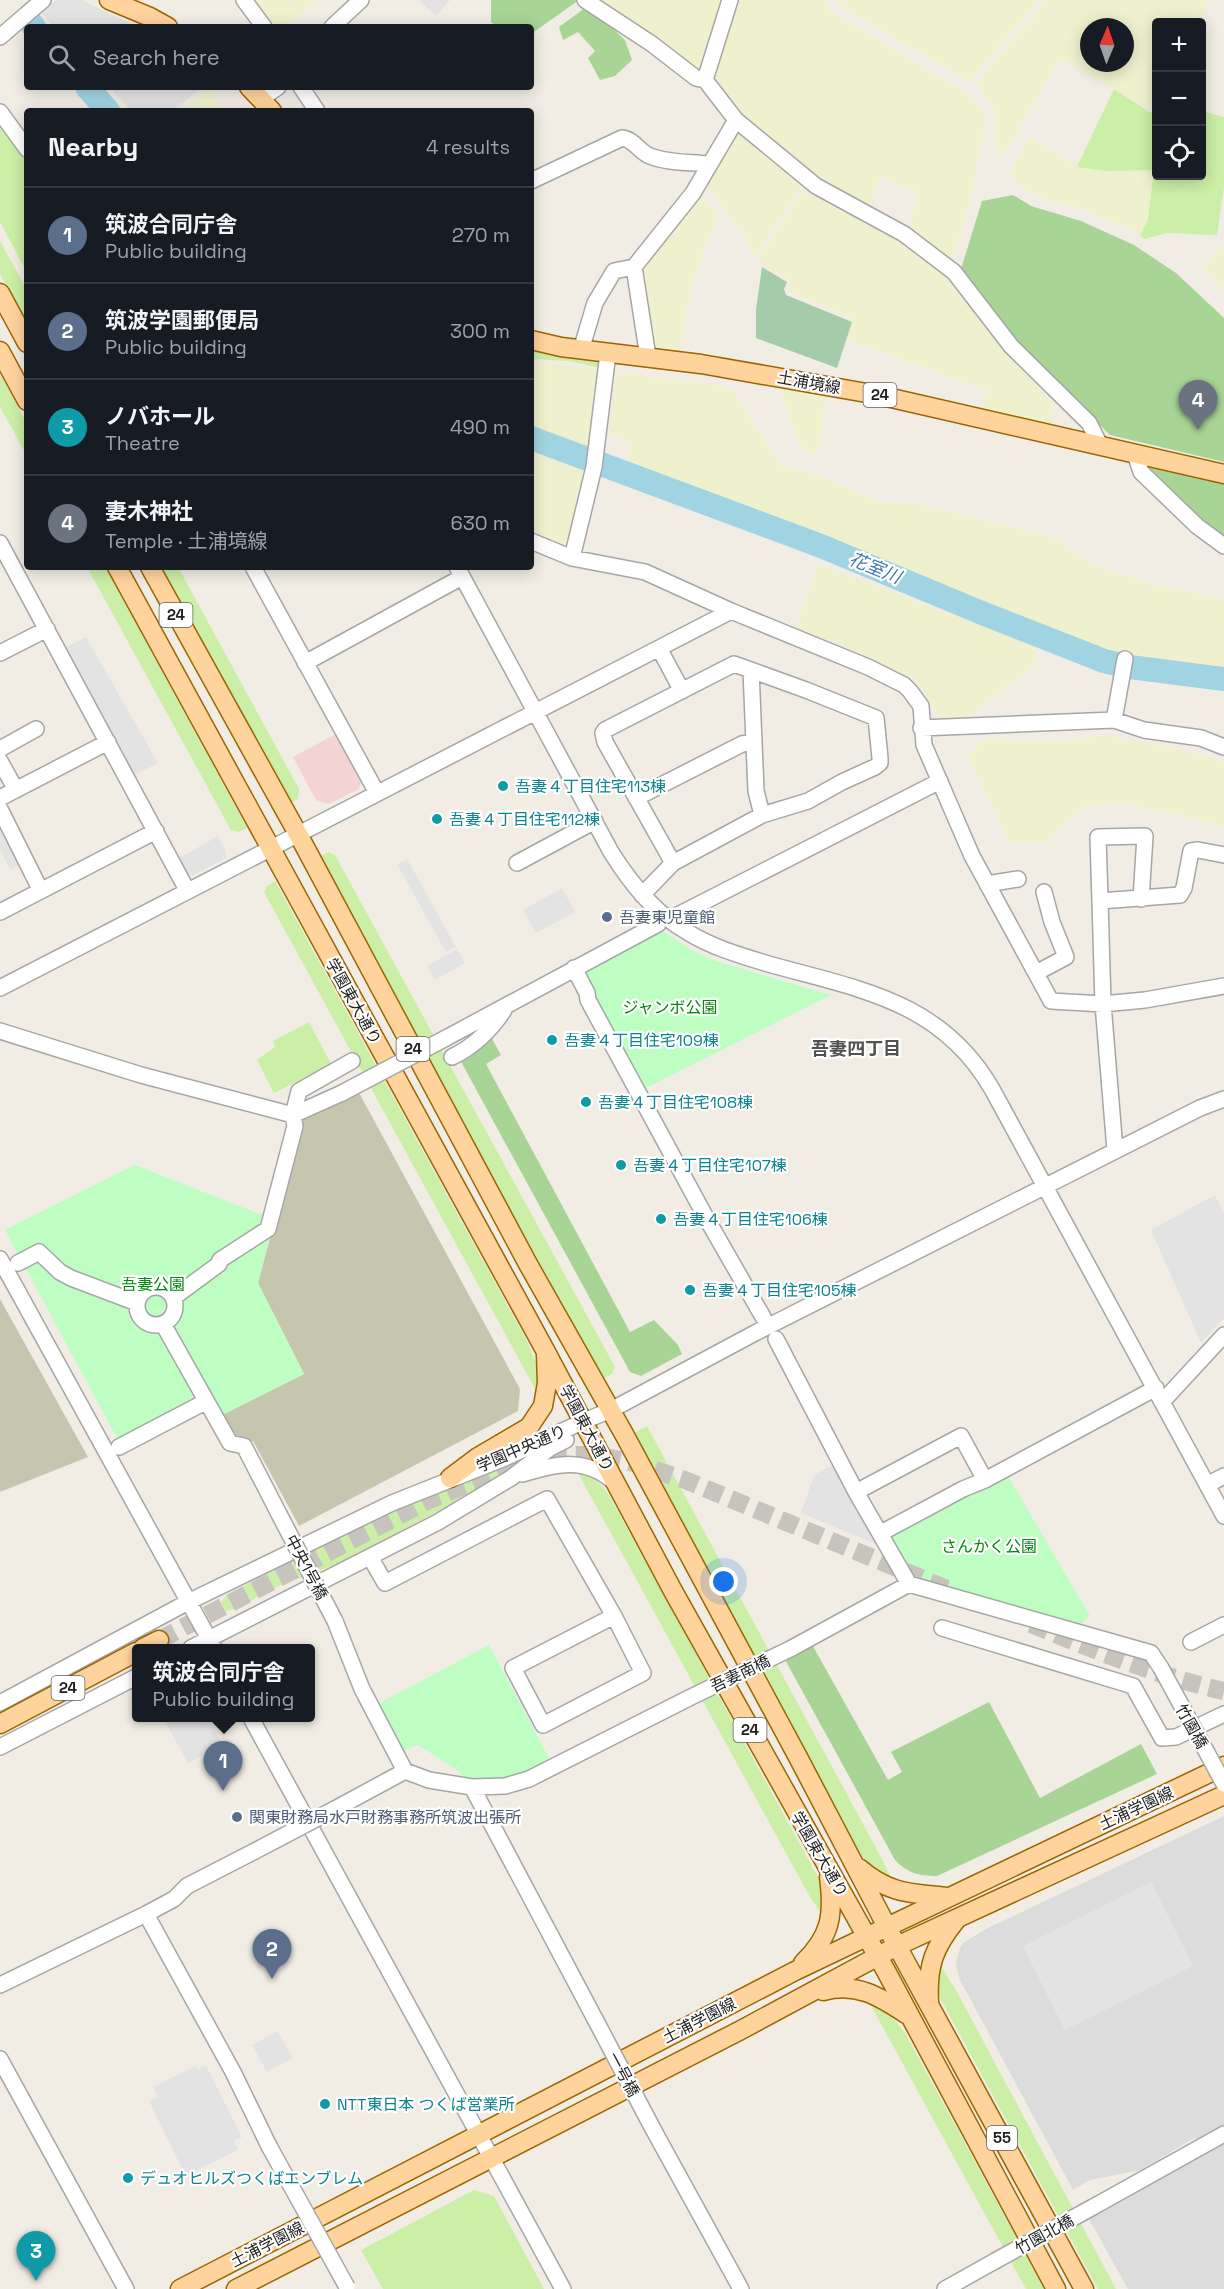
<!DOCTYPE html>
<meta charset="utf-8">
<style>
body{margin:0;font-family:"Space Grotesk","Noto Sans JP",sans-serif;background:#242831;color:#f1f3f6}
.controls{position:absolute;right:18px;top:18px;display:grid;overflow:hidden;border-radius:6px;box-shadow:0 3px 15px #0003}
.controls button{width:54px;height:54px;display:grid;place-items:center;padding:0;border:0;border-bottom:2px solid #363941;background:#171b24;color:#f1f3f6;font:30px sans-serif}
.compass{position:absolute;left:1080px;top:18px;width:54px;height:54px;border-radius:50%;background:#171b24;box-shadow:0 3px 15px #0003;rotate:2deg}
.you{position:absolute;left:724px;top:1582px;width:21px;height:21px;margin:-15px;border:4px solid #fff;border-radius:50%;background:#1a73e8;box-shadow:0 0 0 9px #1a73e833}
.badge{display:grid;place-items:center;width:39px;height:39px;border-radius:50%;background:#ea580c;color:#fff;font-size:20px;font-weight:700}
.pin{position:absolute;translate:-50% -50px;filter:drop-shadow(0 2px 3px #0008)}
.pin::after{content:'';position:absolute;top:32px;width:21px;height:18px;background:inherit;clip-path:polygon(0 0,100% 0,50% 100%)}
.popup{position:absolute;left:132px;top:1644px;width:183px;height:78px;box-sizing:border-box;display:grid;place-content:center;border-radius:6px;background:#171b24;filter:drop-shadow(0 2px 4px #0005);font-size:20px;white-space:nowrap;color:#9ea1a6}
.popup b{font-size:22px;color:#f1f3f6}
.popup::after{content:'';position:absolute;left:50%;top:100%;margin-left:-12px;border:12px solid transparent;border-top-color:#171b24}
.list{margin:0;padding:0;list-style:none}
h2{display:flex;justify-content:space-between;align-items:center;height:78px;margin:0;padding:0 24px;font-size:26px}
h2 small{font-size:20px;font-weight:400;color:#9ea1a6}
.list li{display:grid;grid-template-columns:39px 1fr auto;gap:18px;align-items:center;box-sizing:border-box;height:96px;padding:0 24px;border-top:2px solid #363941}
.list b{display:block;font-size:22px;white-space:nowrap}
.list p{margin:0;font-size:20px;white-space:nowrap;color:#9ea1a6}
.list em{font-size:20px;font-style:normal;color:#9ea1a6}
.icon{flex:none;width:33px;height:33px;fill:none;stroke:currentColor;stroke-width:2;stroke-linecap:round;stroke-linejoin:round}
.map{position:relative;flex:none;width:1224px;height:2289px;overflow:hidden}
.search{position:absolute;background:#171b24;box-shadow:0 3px 15px #0003;left:24px;top:24px;width:510px;height:66px;display:flex;align-items:center;gap:15px;box-sizing:border-box;padding:0 21px;border-radius:6px;color:#9ea1a6;font-size:22px}
.panel{position:absolute;background:#171b24;box-shadow:0 3px 15px #0003;left:24px;top:108px;width:510px;height:462px;border-radius:6px}
.map>svg:first-child{display:block}
</style>
<div class="map">
<svg width="1224" height="2289" viewBox="0 0 1224 2289">
<rect width="100%" height="100%" fill="#f1ede5"/>
<!-- residential -->
<path fill="#dddcdc" d="M 1224,1816 L 1224,2125 L 1200,2139 L 1194,2138 L 1141,2170 L 1090,2180 L 1073,2190 L 959,1978 L 956,1964 L 960,1948 L 963,1943 L 986,1929 Z
M 1224,2139 L 1224,2289 L 1128,2289 L 1088,2217 Z"/>
<!-- commercial -->
<path fill="#f3d4d3" d="M 336,734 L 361,781 L 359,789 L 329,804 L 316,800 L 293,757 Z"/>
<!-- construction -->
<path fill="#c6c6af" d="M 357,1089 L 520,1389 L 518,1411 L 299,1526 L 253,1441 L 234,1442 L 220,1416 L 304,1374 L 258,1283 L 300,1120 Z
M 0,1299 L 88,1457 L 0,1492 Z"/>
<!-- farmland -->
<path fill="#eff1ce" fill-rule="evenodd" d="M 251,0 L 317,0 L 285,27 L 270,27 Z
M 593,0 L 723,0 L 699,69 L 695,70 Z
M 740,0 L 827,0 L 826,4 L 831,11 L 966,93 L 983,110 L 985,125 L 971,197 L 953,258 L 949,258 L 909,229 L 919,193 L 881,177 L 870,205 L 819,179 L 742,114 L 723,91 L 713,68 Z
M 837,0 L 1038,0 L 1025,18 L 1005,39 L 970,82 L 842,7 L 837,3 Z
M 1044,0 L 1204,0 L 1209,4 L 1199,22 L 1156,22 L 1156,99 L 1150,110 L 1060,59 L 1002,158 L 994,141 L 994,105 L 975,86 L 1005,47 L 1034,18 ZM 1089,27 L 1125,27 L 1125,63 L 1089,63 Z
M 208,87 L 220,111 L 182,111 Z
M 737,130 L 803,185 L 755,257 L 742,232 L 705,185 Z
M 1030,137 L 1077,167 L 1111,172 L 1154,170 L 1148,219 L 1140,236 L 1118,224 L 1083,209 L 1037,196 L 1016,183 L 1008,173 Z
M 805,188 L 888,232 L 935,263 L 973,305 L 993,336 L 1011,358 L 1055,405 L 1050,424 L 982,408 L 986,390 L 847,340 L 853,318 L 788,291 L 790,281 L 761,264 L 758,259 Z
M 702,196 L 717,215 L 691,288 L 679,355 L 654,351 L 637,268 L 678,220 Z
M 1218,248 L 1224,249 L 1224,291 L 1203,268 Z
M 531,362 L 576,366 L 601,370 L 590,453 L 531,433 Z
M 616,372 L 728,386 L 736,394 L 781,465 L 816,475 L 882,502 L 918,504 L 1042,534 L 1056,538 L 1091,564 L 1145,582 L 1224,600 L 1224,674 L 1126,661 L 1062,638 L 758,518 L 628,462 L 629,442 L 609,436 Z
M 782,388 L 826,394 L 819,450 L 811,456 L 799,444 L 781,396 L 783,392 Z
M 531,452 L 587,471 L 571,546 L 531,531 Z
M 818,564 L 1036,646 L 1036,663 L 963,722 L 940,720 L 928,697 L 914,680 L 871,658 L 796,627 Z
M 1110,735 L 1211,757 L 1224,762 L 1224,826 L 1124,802 L 1083,807 L 1055,832 L 1048,842 L 1009,842 L 967,756 L 985,738 L 1054,740 Z"/>
<!-- grass -->
<path fill="#cbefa6" d="M 1114,89 L 1151,113 L 1156,106 L 1156,176 L 1202,176 L 1202,111 L 1224,117 L 1224,187 L 1217,235 L 1167,233 L 1145,239 L 1140,236 L 1148,219 L 1154,170 L 1106,171 L 1077,167 Z
M 0,128 L 27,162 L 27,273 L 0,222 Z
M 0,241 L 27,290 L 27,323 L 0,274 Z
M 531,348 L 602,361 L 601,368 L 569,361 L 531,359 Z
M 0,374 L 27,424 L 27,456 L 0,407 Z
M 87,567 L 105,567 L 247,828 L 239,832 L 231,830 Z
M 160,567 L 178,567 L 299,789 L 298,799 L 289,804 Z
M 328,852 L 335,855 L 615,1367 L 612,1374 L 603,1379 L 319,857 Z
M 275,881 L 528,1343 L 540,1373 L 539,1396 L 264,892 L 267,886 Z
M 309,1022 L 331,1064 L 274,1093 L 257,1060 L 275,1047 L 273,1041 Z
M 647,1426 L 874,1844 L 895,1885 L 879,1876 L 860,1853 L 632,1434 Z
M 524,1455 L 525,1459 L 446,1507 L 339,1563 L 279,1586 L 235,1609 L 226,1611 L 221,1602 L 228,1594 L 400,1506 Z
M 578,1473 C 595,1476 603,1485 611,1499 L 824,1888 L 825,1919 L 810,1897 Z
M 937,1966 L 941,1966 L 957,1992 L 1116,2289 L 1098,2289 L 940,1998 L 938,1991 Z
M 869,2002 L 888,2011 L 905,2033 L 1044,2289 L 1026,2289 Z
M 474,2190 L 494,2196 L 544,2289 L 383,2289 L 361,2250 Z"/>
<!-- forest -->
<path fill="#a8d496" d="M 491,0 L 579,0 L 531,34 L 531,27 L 498,27 L 491,22 Z
M 585,8 L 599,16 L 625,40 L 632,60 L 615,76 L 600,80 L 588,58 L 595,51 L 578,32 L 563,40 L 559,27 Z
M 1013,195 L 1031,206 L 1081,221 L 1134,245 L 1176,273 L 1224,318 L 1224,462 L 1110,435 L 1029,356 L 961,269 L 982,201 Z
M 1145,465 L 1224,481 L 1224,540 L 1197,521 Z
M 490,1035 L 501,1055 L 486,1064 L 630,1332 L 654,1320 L 678,1345 L 682,1354 L 641,1376 L 630,1372 L 459,1058 Z
M 810,1641 L 888,1780 L 902,1772 L 891,1752 L 989,1702 L 1040,1798 L 1141,1744 L 1157,1774 L 937,1876 C 918,1876 908,1873 895,1860 L 783,1656 Z"/>
<!-- cemetery -->
<path fill="#a4cca9" d="M 762,267 L 787,282 L 784,289 L 786,295 L 852,322 L 837,368 L 756,338 L 756,309 Z"/>
<!-- park -->
<path fill="#befec3" d="M 660,929 L 693,951 L 713,960 L 831,995 L 644,1089 L 582,973 Z
M 135,1165 L 275,1220 L 258,1283 L 304,1374 L 220,1416 L 208,1395 L 118,1440 L 5,1230 Z
M 1008,1476 L 1090,1616 L 1078,1626 L 912,1578 L 889,1533 L 967,1491 L 970,1496 Z
M 489,1645 L 551,1762 L 506,1780 L 485,1782 L 461,1777 L 460,1772 L 418,1745 L 400,1752 L 376,1705 Z"/>
<!-- parking -->
<path fill="#e3e3e3" d="M 56,0 L 82,0 L 137,27 L 54,27 L 41,12 Z
M 419,0 L 450,0 L 436,16 Z
M 109,87 L 202,87 L 173,111 L 131,111 Z
M 86,637 L 158,763 L 135,775 L 65,648 Z
M 0,822 L 21,864 L 10,870 L 0,849 Z
M 218,836 L 225,850 L 226,858 L 193,875 L 187,873 L 179,858 Z
M 407,859 L 456,947 L 446,952 L 397,864 Z
M 562,888 L 575,912 L 536,933 L 523,910 Z
M 457,949 L 465,963 L 435,980 L 427,966 Z
M 1215,1195 L 1224,1213 L 1224,1318 L 1201,1343 L 1151,1230 Z
M 835,1464 L 876,1544 L 801,1513 L 814,1475 Z
M 163,1718 L 214,1718 L 210,1720 L 222,1745 L 188,1763 Z
M 1151,1882 L 1193,1966 L 1065,2030 L 1023,1946 Z
M 277,2031 L 293,2058 L 267,2072 L 252,2045 Z
M 206,2065 L 242,2137 L 234,2141 L 238,2150 L 195,2171 L 196,2174 L 187,2179 L 149,2101 L 158,2097 L 153,2087 L 196,2066 L 198,2069 Z"/>
<g fill="none" stroke-linecap="round" stroke-linejoin="round">
<!-- river -->
<path stroke="#a1d4e2" stroke-width="24" d="M 30,22 L 34,27
M 87,87 L 108,111
M 531,438 L 821,546 L 982,613 L 1104,661 L 1130,667 L 1224,679"/>
<!-- major-tunnel -->
<path stroke="#c7c4bd" stroke-width="18" stroke-dasharray="18 9" stroke-linecap="butt" d="M 1031,1624 C 1094,1650 1157,1676 1224,1691
M 159,1640 L 429,1500 L 518,1463 L 561,1455 L 596,1455 L 634,1463 L 685,1480 L 952,1591"/>
<defs>
<path id="minor" d="M 244,0 L 264,27
M 585,0 L 652,44 L 696,78 L 705,80
M 730,0 L 705,80 L 736,120 L 816,186 L 904,234 L 954,272 L 1011,346 L 1089,423 L 1100,445
M 332,27 L 361,0
M 0,37 L 43,0
M 301,87 L 317,111
M 261,99 L 278,87
M 0,112 L 27,149
M 531,181 L 622,138 C 634,139 639,152 650,156 C 667,163 689,162 708,164
M 581,350 L 595,303 L 614,271 L 634,267
M 648,357 L 634,267 L 693,193 L 736,120
M 1135,454 L 1141,472 L 1197,526 L 1224,546
M 531,541 L 572,558 L 645,572 L 731,611 L 868,667 L 904,685 L 910,691 L 921,706 L 924,745 L 972,856 L 1051,1001 L 1103,1004 L 1145,1000 L 1224,986
M 0,543 L 187,890
M 572,558 L 594,467 L 608,353
M 253,567 L 377,793
M 457,567 L 611,852 C 631,884 655,914 689,933 C 712,947 739,955 765,963 C 856,989 940,999 992,1089 L 1224,1516
M 659,648 L 682,691
M 0,653 L 47,629
M 305,663 L 462,577
M 751,670 L 756,791 L 762,815
M 1114,720 L 1125,659
M 921,728 L 1114,720 L 1144,730 L 1201,738 L 1224,747
M 0,749 L 36,729
M 0,761 L 16,790
M 0,798 L 108,742
M 636,798 L 742,744 L 754,742
M 0,809 L 41,891
M 517,863 L 595,821
M 987,884 L 1018,879
M 642,895 L 673,863 L 762,815 L 808,801 L 842,782 L 875,767 L 880,763 L 880,758 L 876,718 L 806,690 L 734,664 L 605,730 L 603,733 L 605,742 L 673,863
M 1100,901 L 1098,837 L 1145,836 L 1141,899
M 0,912 L 156,831
M 678,915 L 940,781
M 574,968 L 587,993 L 588,1000 L 704,1214 L 763,1317
M 1036,973 L 1066,957 L 1052,922 L 1044,892
M 0,988 L 731,611
M 0,1031 L 141,1075 L 293,1115 L 342,1093
M 446,1038 L 658,924
M 452,1057 C 473,1047 492,1029 504,1010
M 1115,1150 L 1103,1004 L 1100,901 L 1180,895 L 1184,888 L 1191,851 L 1198,850 L 1224,855
M 0,1259 L 214,1648
M 18,1263 L 39,1252 L 60,1272 L 71,1278 L 137,1303
M137 1306a19 19 0 1 1 38 0a19 19 0 1 1-38 0Z
M 173,1298 L 219,1264 L 220,1260 L 268,1229 L 295,1126 L 293,1115 L 299,1091 L 352,1061
M 163,1324 L 230,1443 L 244,1446 L 279,1514
M 776,1339 L 856,1492 L 909,1584
M 1163,1401 L 1224,1335
M 119,1447 L 205,1402
M 522,1474 C 557,1464 585,1456 615,1483
M 1207,1485 L 1224,1476
M 856,1492 L 961,1436 L 985,1480 L 1156,1388
M 881,1533 L 963,1489 L 985,1480
M 370,1557 L 385,1583 L 547,1499 L 614,1616 L 643,1673 L 543,1725 L 513,1668 L 614,1616
M 335,1621 L 362,1689 L 405,1771 L 429,1780 L 472,1787 L 595,2019
M 942,1628 L 1133,1686 L 1162,1738 L 1176,1737 L 1224,1714
M 1191,1642 L 1224,1625
M 191,1648 L 438,1522 L 511,1478 L 550,1448 L 566,1440
M 792,1648 L 909,1584 L 1151,1653 L 1161,1668
M 0,1703 L 188,1602 L 392,1503 L 505,1458 L 584,1421 L 611,1410 L 755,1333 L 1200,1108 L 1224,1099
M 251,1718 L 563,2289
M 0,1747 L 136,1677
M 472,1787 L 505,1786 L 529,1779 L 689,1698
M 333,1810 L 405,1771
M 146,1914 L 233,2072 L 269,2146
M 0,1985 L 146,1914 L 174,1899 L 187,1886 L 253,1852
M 0,2059 L 126,2289
M 653,2129 L 741,2289
M 1093,2207 L 1224,2134
M 945,2289 L 995,2261"/>
<path id="major" d="M 109,0 L 150,17 L 168,27
M 249,87 L 272,111
M 0,293 L 27,343
M 531,340 L 561,347 L 701,364 L 878,395 L 1224,474
M 0,351 L 27,401
M 117,567 L 545,1350 L 673,1591 L 886,1971 L 1056,2289
M 150,567 L 298,834 L 528,1264 L 624,1434 L 799,1759 L 897,1946 L 1084,2289
M 450,1478 L 478,1457 L 529,1427 L 543,1406 L 547,1383 L 546,1355
M 143,1648 L 159,1640
M 0,1724 L 136,1652
M 859,1868 C 889,1894 910,1893 947,1897
M 803,1963 C 831,1936 834,1915 829,1877
M 823,1991 C 856,1982 879,1996 906,2014
M 929,2001 C 927,1966 934,1947 956,1920
M 180,2289 L 795,1971 L 1224,1766
M 236,2289 L 739,2031 L 897,1946 L 1224,1795"/>
</defs>
<!-- minor casing -->
<use href="#minor" stroke="#a6a6a6" stroke-width="18"/>
<!-- major casing -->
<use href="#major" stroke="#9b6600" stroke-width="21"/>
<!-- minor -->
<use href="#minor" stroke="#fff" stroke-width="15"/>
<!-- major -->
<use href="#major" stroke="#ffd39c" stroke-width="18"/>
<defs>
<path id="minor-bridge" d="M 342,1093 L 446,1038
M 279,1514 L 335,1621
M 1161,1668 L 1224,1784
M 689,1698 L 792,1648
M 253,1852 L 333,1810
M 595,2019 L 653,2129
M 269,2146 L 347,2287
M 995,2261 L 1093,2207"/>
</defs>
<!-- minor-bridge casing -->
<use href="#minor-bridge" stroke="#a6a6a6" stroke-width="18" stroke-linecap="butt"/>
<!-- minor-bridge -->
<use href="#minor-bridge" stroke="#fff" stroke-width="15"/>
</g>
<!-- markers -->
<g fill="#0f9aa8" stroke="#fff" stroke-width="2">
<circle cx="503" cy="786" r="6"/>
<circle cx="437" cy="819" r="6"/>
<circle cx="552" cy="1040" r="6"/>
<circle cx="586" cy="1102" r="6"/>
<circle cx="621" cy="1165" r="6"/>
<circle cx="661" cy="1219" r="6"/>
<circle cx="690" cy="1290" r="6"/>
<circle cx="325" cy="2104" r="6"/>
<circle cx="128" cy="2178" r="6"/>
</g>
<g fill="#5c6f8a" stroke="#fff" stroke-width="2">
<circle cx="607" cy="917" r="6"/>
<circle cx="237" cy="1817" r="6"/>
</g>
<g text-anchor="middle" stroke-width="4.5" stroke-linejoin="round" paint-order="stroke">
<!-- shield labels -->
<g fill="#fff" stroke="#626262" stroke-width="1.5">
<rect x="863.5" y="383" width="33" height="24" rx="4.5"/>
<rect x="159.5" y="603" width="33" height="24" rx="4.5"/>
<rect x="396.5" y="1037" width="33" height="24" rx="4.5"/>
<rect x="51.5" y="1676" width="33" height="24" rx="4.5"/>
<rect x="733.5" y="1718" width="33" height="24" rx="4.5"/>
<rect x="987" y="2126" width="30" height="24" rx="4.5"/>
</g>
<g font-size="15" font-weight="bold" fill="#1f1f1f">
<text x="880" y="400">24</text>
<text x="176" y="620">24</text>
<text x="413" y="1054">24</text>
<text x="68" y="1693">24</text>
<text x="750" y="1735">24</text>
<text x="1002" y="2143">55</text>
</g>
<!-- street labels -->
<g font-size="16" fill="#1f1f1f" stroke="#fff">
<text transform="translate(809 382) rotate(10)" y="6">土浦境線</text>
<text transform="translate(354 1001) rotate(61)" y="6">学園東大通り</text>
<text transform="translate(587 1428) rotate(62)" y="6">学園東大通り</text>
<text transform="translate(521 1448) rotate(-23)" y="6">学園中央通り</text>
<text transform="translate(307 1567) rotate(62)" y="6">中央1号橋</text>
<text transform="translate(740 1673) rotate(-26)" y="6">吾妻南橋</text>
<text transform="translate(1192 1726) rotate(61)" y="6">竹園橋</text>
<text transform="translate(1136 1808) rotate(-25)" y="6">土浦学園線</text>
<text transform="translate(820 1854) rotate(60)" y="6">学園東大通り</text>
<text transform="translate(699 2020) rotate(-27)" y="6">土浦学園線</text>
<text transform="translate(624 2074) rotate(62)" y="6">一号橋</text>
<text transform="translate(1044 2234) rotate(-29)" y="6">竹園北橋</text>
<text transform="translate(267 2244) rotate(-27)" y="6">土浦学園線</text>
</g>
<!-- culture labels -->
<g font-size="16" fill="#0d838f" stroke="#fff" text-anchor="start">
<text x="515" y="792">吾妻４丁目住宅113棟</text>
<text x="449" y="825">吾妻４丁目住宅112棟</text>
<text x="564" y="1046">吾妻４丁目住宅109棟</text>
<text x="598" y="1108">吾妻４丁目住宅108棟</text>
<text x="633" y="1171">吾妻４丁目住宅107棟</text>
<text x="673" y="1225">吾妻４丁目住宅106棟</text>
<text x="702" y="1296">吾妻４丁目住宅105棟</text>
<text x="337" y="2110">NTT東日本 つくば営業所</text>
<text x="140" y="2184">デュオヒルズつくばエンブレム</text>
</g>
<!-- service labels -->
<g font-size="16" fill="#4e5e75" stroke="#fff" text-anchor="start">
<text x="619" y="923">吾妻東児童館</text>
<text x="249" y="1823">関東財務局水戸財務事務所筑波出張所</text>
</g>
<!-- park labels -->
<g font-size="16" fill="#02890c" stroke="#fff">
<text x="670" y="1013">ジャンボ公園</text>
<text x="153" y="1290">吾妻公園</text>
<text x="989" y="1552">さんかく公園</text>
</g>
<!-- water labels -->
<g font-size="18" font-style="italic" fill="#4079b0" stroke="#fff">
<text transform="translate(875 568) rotate(22)" y="6">花室川</text>
</g>
<!-- neighbourhood labels -->
<g font-size="18" font-weight="bold" fill="#525252" stroke="#fff">
<text x="856" y="1055">吾妻四丁目</text>
</g>
</g>
</svg>
<div class="controls">
<button>+</button>
<button>−</button>
<button><svg class="icon" aria-label="locate" viewBox="0 0 24 24"><circle cx="12" cy="12" r="6"/><path d="M12 2v4M12 18v4M2 12h4M18 12h4"/></svg></button>
</div>
<svg class="compass" viewBox="-18 -18 36 36"><path d="M0-13l5 13h-10z" fill="#e53935"/><path d="M0 13l5-13h-10z" fill="#9ea1a6"/></svg>
<div class="you"></div>
<div class="pin badge" style="left:223px;top:1791px;background:#5c6f8a">1</div>
<div class="popup"><b>筑波合同庁舎</b>Public building</div>
<div class="pin badge" style="left:272px;top:1979px;background:#5c6f8a">2</div>
<div class="pin badge" style="left:36px;top:2281px;background:#0f9aa8">3</div>
<div class="pin badge" style="left:1198px;top:430px;background:#6b7280">4</div>
<div class="search"><svg class="icon" aria-label="search" viewBox="0 0 24 24"><circle cx="10" cy="10" r="6"/><path d="M15 15l6 6"/></svg>Search here</div>
<section class="panel">
<h2>Nearby<small>4 results</small></h2>
<ul class="list">
<li><span class="badge" style="background:#5c6f8a">1</span><div><b>筑波合同庁舎</b><p>Public building</p></div><em>270 m</em></li>
<li><span class="badge" style="background:#5c6f8a">2</span><div><b>筑波学園郵便局</b><p>Public building</p></div><em>300 m</em></li>
<li><span class="badge" style="background:#0f9aa8">3</span><div><b>ノバホール</b><p>Theatre</p></div><em>490 m</em></li>
<li><span class="badge" style="background:#6b7280">4</span><div><b>妻木神社</b><p>Temple · 土浦境線</p></div><em>630 m</em></li>
</ul>
</section>
</div>
